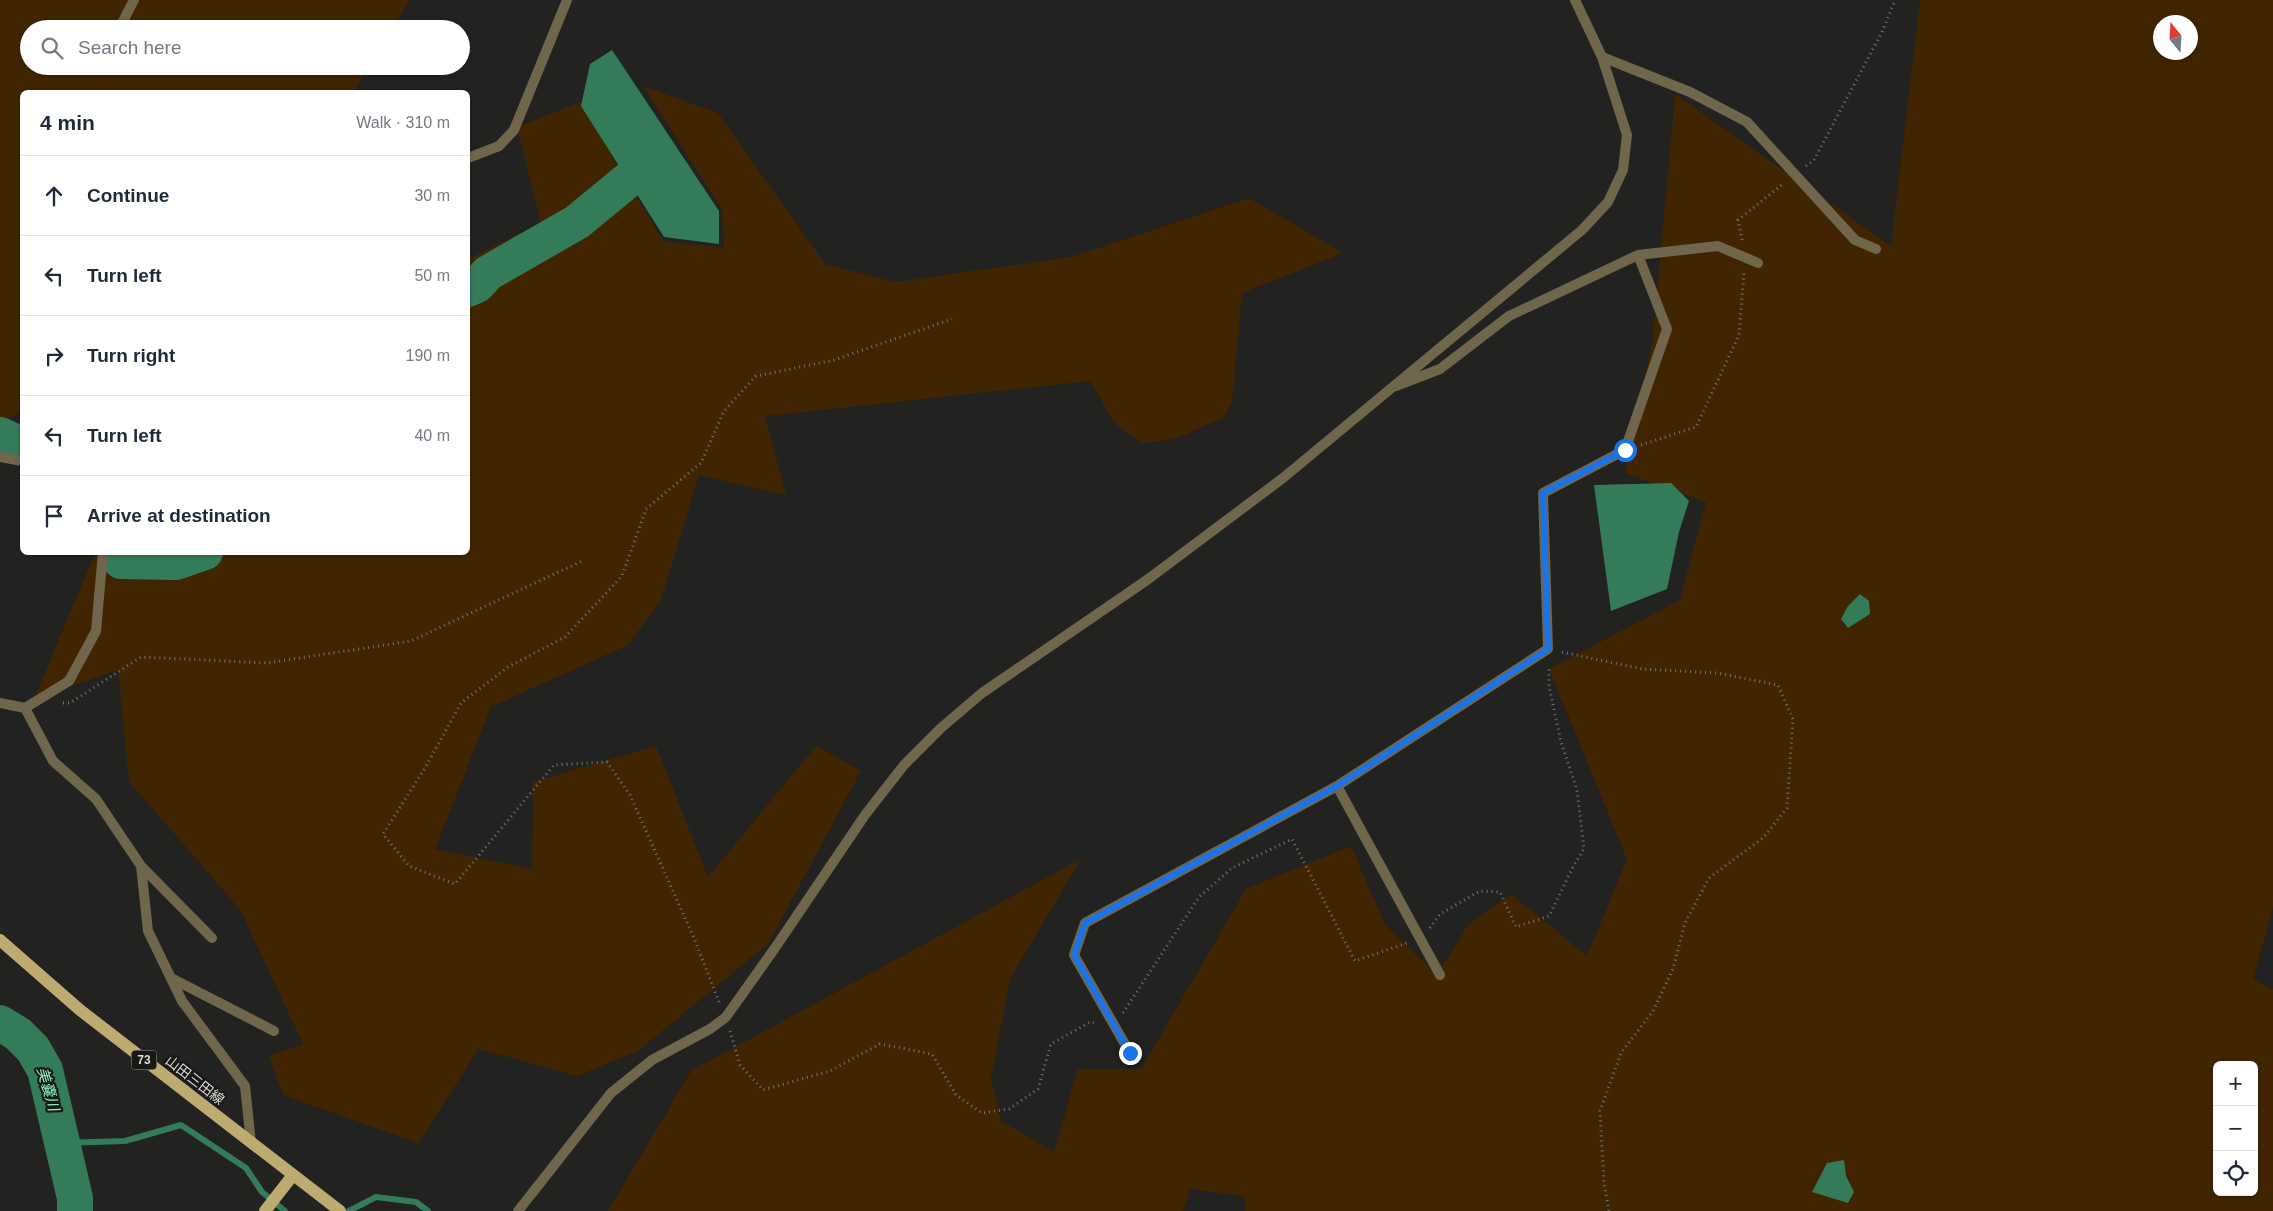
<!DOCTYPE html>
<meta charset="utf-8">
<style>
body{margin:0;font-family:Arial,"Noto Sans JP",sans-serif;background:#f6f6f7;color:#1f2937}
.controls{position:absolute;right:15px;bottom:15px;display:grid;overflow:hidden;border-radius:8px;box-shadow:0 1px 4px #0004}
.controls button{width:45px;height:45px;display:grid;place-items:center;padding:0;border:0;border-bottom:1px solid #e0e1e3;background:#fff;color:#1f2937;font:25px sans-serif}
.compass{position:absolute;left:2153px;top:15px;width:45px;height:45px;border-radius:50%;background:#fff;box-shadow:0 1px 4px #0004;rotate:342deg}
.stop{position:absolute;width:15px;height:15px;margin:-11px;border:4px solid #1a73e8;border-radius:50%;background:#fff}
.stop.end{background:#1a73e8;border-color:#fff;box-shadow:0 1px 5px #0008}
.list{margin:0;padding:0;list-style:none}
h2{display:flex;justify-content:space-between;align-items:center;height:65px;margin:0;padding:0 20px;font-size:21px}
h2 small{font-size:16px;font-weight:400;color:#747a83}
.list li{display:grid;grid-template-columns:32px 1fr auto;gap:15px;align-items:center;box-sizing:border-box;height:80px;padding:0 20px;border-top:1px solid #e0e1e3}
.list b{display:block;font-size:19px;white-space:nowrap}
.list em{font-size:16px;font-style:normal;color:#747a83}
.icon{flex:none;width:28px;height:28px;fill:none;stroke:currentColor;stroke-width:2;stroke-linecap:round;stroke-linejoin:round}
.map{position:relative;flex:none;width:2273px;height:1211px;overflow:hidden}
.search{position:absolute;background:#fff;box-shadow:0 1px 4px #0004;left:20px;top:20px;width:450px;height:55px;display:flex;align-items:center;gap:12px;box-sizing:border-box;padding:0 18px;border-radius:28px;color:#747a83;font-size:19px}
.panel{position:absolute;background:#fff;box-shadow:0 1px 4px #0004;left:20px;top:90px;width:450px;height:465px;border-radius:8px}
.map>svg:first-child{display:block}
</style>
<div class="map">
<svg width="2273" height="1211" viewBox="0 0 2273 1211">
<rect width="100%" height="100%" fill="#222220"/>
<!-- green -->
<path fill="#402500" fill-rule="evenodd" d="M 0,0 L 410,0 L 392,29 L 29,29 L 29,66 L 370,66 L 353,92 L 22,92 L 22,411 L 0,423 Z
M 1920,0 L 2273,0 L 2273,907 L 2253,979 L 2273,990 L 2273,1211 L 1245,1211 L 1244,1196 L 1190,1189 L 1183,1211 L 608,1211 L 691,1071 L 1081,859 L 1010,979 L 991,1078 L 1001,1121 L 1054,1152 L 1078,1069 L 1141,1069 L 1246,889 L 1351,846 L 1385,925 L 1437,975 L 1468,925 L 1511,894 L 1587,956 L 1627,859 L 1549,669 L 1680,600 L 1706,502 L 1625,473 L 1653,338 L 1675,94 L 1891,246 ZM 2160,22 L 2190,22 L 2190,52 L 2160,52 ZM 2217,1065 L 2254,1065 L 2254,1192 L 2217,1192 Z
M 643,86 L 718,113 L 825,264 L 895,282 L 1071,257 L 1249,198 L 1343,253 L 1242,293 L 1232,403 L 1223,418 L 1175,439 L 1142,443 L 1113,422 L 1091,381 L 765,416 L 786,495 L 699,475 L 661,600 L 628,645 L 491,707 L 435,849 L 532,869 L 533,782 L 656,746 L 708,877 L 816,746 L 861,771 L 768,944 L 638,1051 L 577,1076 L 479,1049 L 418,1143 L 283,1095 L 269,1056 L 303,1044 L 241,911 L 129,781 L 118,670 L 34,699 L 95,553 L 468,552 L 468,259 L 541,223 L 517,127 L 580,102 L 663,241 L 724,248 L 722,210 Z"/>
<!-- water -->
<path fill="#347c59" d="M 612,50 L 719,211 L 719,244 L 664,237 L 581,106 L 590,64 Z
M 1671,483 L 1689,501 L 1679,532 L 1667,589 L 1611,611 L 1594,485 Z
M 1860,594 L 1869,601 L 1870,614 L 1848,628 L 1841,619 L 1848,606 Z
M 1844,1160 L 1846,1176 L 1854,1192 L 1848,1203 L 1812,1192 L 1827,1163 Z"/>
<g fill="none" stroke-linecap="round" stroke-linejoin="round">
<!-- stream -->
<path stroke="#347c59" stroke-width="6" d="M 62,1143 L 125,1141 L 181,1125 L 246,1168 L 262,1192 L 285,1211
M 349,1211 L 376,1197 L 416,1202 L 428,1211"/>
<!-- river -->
<path stroke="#347c59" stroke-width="36" d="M 468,289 L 477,285 L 488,273 L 577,222 L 628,180
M 0,435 L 22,445
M 119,552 L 121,561 L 176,562 L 205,552
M 0,1023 L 18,1034 L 33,1049 L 45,1070 L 75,1198 L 75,1211"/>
<!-- path -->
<path stroke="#747573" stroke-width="3" stroke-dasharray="1 4" stroke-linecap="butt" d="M 1806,166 L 1814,160 L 1882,32 L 1895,0
M 1742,240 L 1738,220 L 1783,184
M 1641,445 L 1696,427 L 1739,335 L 1744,273
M 1562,652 L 1642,669 L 1717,673 L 1778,685 L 1793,719 L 1787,808 L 1763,838 L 1709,878 L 1685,923 L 1673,969 L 1653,1011 L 1621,1053 L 1600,1111 L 1604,1183 L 1609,1211
M 63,703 L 70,703 L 141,657 L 267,663 L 411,641 L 582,561
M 1430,928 L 1440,914 L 1480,891 L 1500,892 L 1516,927 L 1549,916 L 1573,867 L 1584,849 L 1577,790 L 1561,742 L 1549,686 L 1549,667
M 719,1002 L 694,938 L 630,795 L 607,762 L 554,765 L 455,884 L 409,866 L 383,834 L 425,768 L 461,703 L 508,667 L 565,637 L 622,576 L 646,509 L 701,463 L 724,411 L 756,376 L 834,360 L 952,319
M 1123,1013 L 1199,897 L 1232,868 L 1292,839 L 1355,961 L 1407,943
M 730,1031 L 740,1065 L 763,1090 L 830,1071 L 880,1044 L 932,1054 L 956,1095 L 982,1113 L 1009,1109 L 1038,1089 L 1051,1044 L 1090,1022 L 1097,1024"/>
<!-- minor -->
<path stroke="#6f664b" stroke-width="10" d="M 119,29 L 134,0
M 1602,57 L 1690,92 L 1747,122 L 1855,240 L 1876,249
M 468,158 L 499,146 L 514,130 L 567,0
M 1638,255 L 1718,246 L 1758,263
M 0,457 L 22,461
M 0,703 L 25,708 L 69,681 L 96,631 L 103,552
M 25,708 L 53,761 L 96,799 L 141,866 L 148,931 L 182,1001 L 245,1086 L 251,1143
M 1337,786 L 1548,649 L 1543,493 L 1625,450 L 1667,329 L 1638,255 L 1509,316 L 1440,369 L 1396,386
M 141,866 L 212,938
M 171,978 L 274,1031
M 1130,1053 L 1074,955 L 1085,923 L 1337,786 L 1440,975
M 518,1211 L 611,1093 L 652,1060 L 710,1029 L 726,1017 L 775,948 L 865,815 L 904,765 L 941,728 L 982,693 L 1147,580 L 1283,478 L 1582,230 L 1608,202 L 1623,170 L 1627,135 L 1602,57 L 1575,0"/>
<!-- primary -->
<path stroke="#bdab72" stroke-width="12" d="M 0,940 L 80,1010 L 340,1211
M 265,1211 L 293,1175"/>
</g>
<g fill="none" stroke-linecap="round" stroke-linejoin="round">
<!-- route -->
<path stroke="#1a73e8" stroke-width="6" d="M 1130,1053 L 1074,955 L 1085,923 L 1337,786 L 1548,649 L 1543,493 L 1625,450"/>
</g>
<g text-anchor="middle" stroke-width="4.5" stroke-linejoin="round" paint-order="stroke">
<!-- shield labels -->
<rect fill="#181916" stroke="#a0a29f" stroke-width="1" x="131.5" y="1050.5" width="25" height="19" rx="4"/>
<g font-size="12" font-weight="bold" fill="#dbdcda">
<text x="144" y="1064">73</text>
</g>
<!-- street labels -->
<g font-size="14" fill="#dbdcda" stroke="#181916">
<text transform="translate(195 1080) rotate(38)" y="5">山田三田線</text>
</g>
<!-- water labels -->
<g font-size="15" font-style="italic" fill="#8ff4bf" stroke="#181916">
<text transform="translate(48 1089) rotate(74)" y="5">美嚢川</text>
</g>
</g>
</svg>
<div class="controls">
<button>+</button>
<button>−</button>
<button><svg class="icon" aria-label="locate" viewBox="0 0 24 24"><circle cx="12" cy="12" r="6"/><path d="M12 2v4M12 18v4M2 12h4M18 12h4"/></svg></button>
</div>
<svg class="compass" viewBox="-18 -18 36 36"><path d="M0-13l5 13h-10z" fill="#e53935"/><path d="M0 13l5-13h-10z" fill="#747a83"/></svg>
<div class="stop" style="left:1625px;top:450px"></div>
<div class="stop end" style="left:1130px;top:1053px"></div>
<div class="search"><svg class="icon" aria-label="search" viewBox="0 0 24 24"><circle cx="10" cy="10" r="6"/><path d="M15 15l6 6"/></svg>Search here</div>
<section class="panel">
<h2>4 min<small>Walk · 310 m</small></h2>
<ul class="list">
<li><svg class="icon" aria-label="ahead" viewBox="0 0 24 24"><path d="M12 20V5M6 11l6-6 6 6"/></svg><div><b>Continue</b></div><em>30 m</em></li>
<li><svg class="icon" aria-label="left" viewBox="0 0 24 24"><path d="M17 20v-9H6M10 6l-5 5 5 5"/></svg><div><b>Turn left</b></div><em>50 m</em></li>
<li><svg class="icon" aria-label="right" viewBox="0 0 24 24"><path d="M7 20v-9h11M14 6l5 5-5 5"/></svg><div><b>Turn right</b></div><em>190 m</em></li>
<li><svg class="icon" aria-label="left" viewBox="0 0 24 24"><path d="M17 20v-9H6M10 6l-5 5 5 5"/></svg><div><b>Turn left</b></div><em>40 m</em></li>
<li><svg class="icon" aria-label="arrive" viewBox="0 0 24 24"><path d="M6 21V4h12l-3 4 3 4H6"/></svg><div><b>Arrive at destination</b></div></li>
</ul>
</section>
</div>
